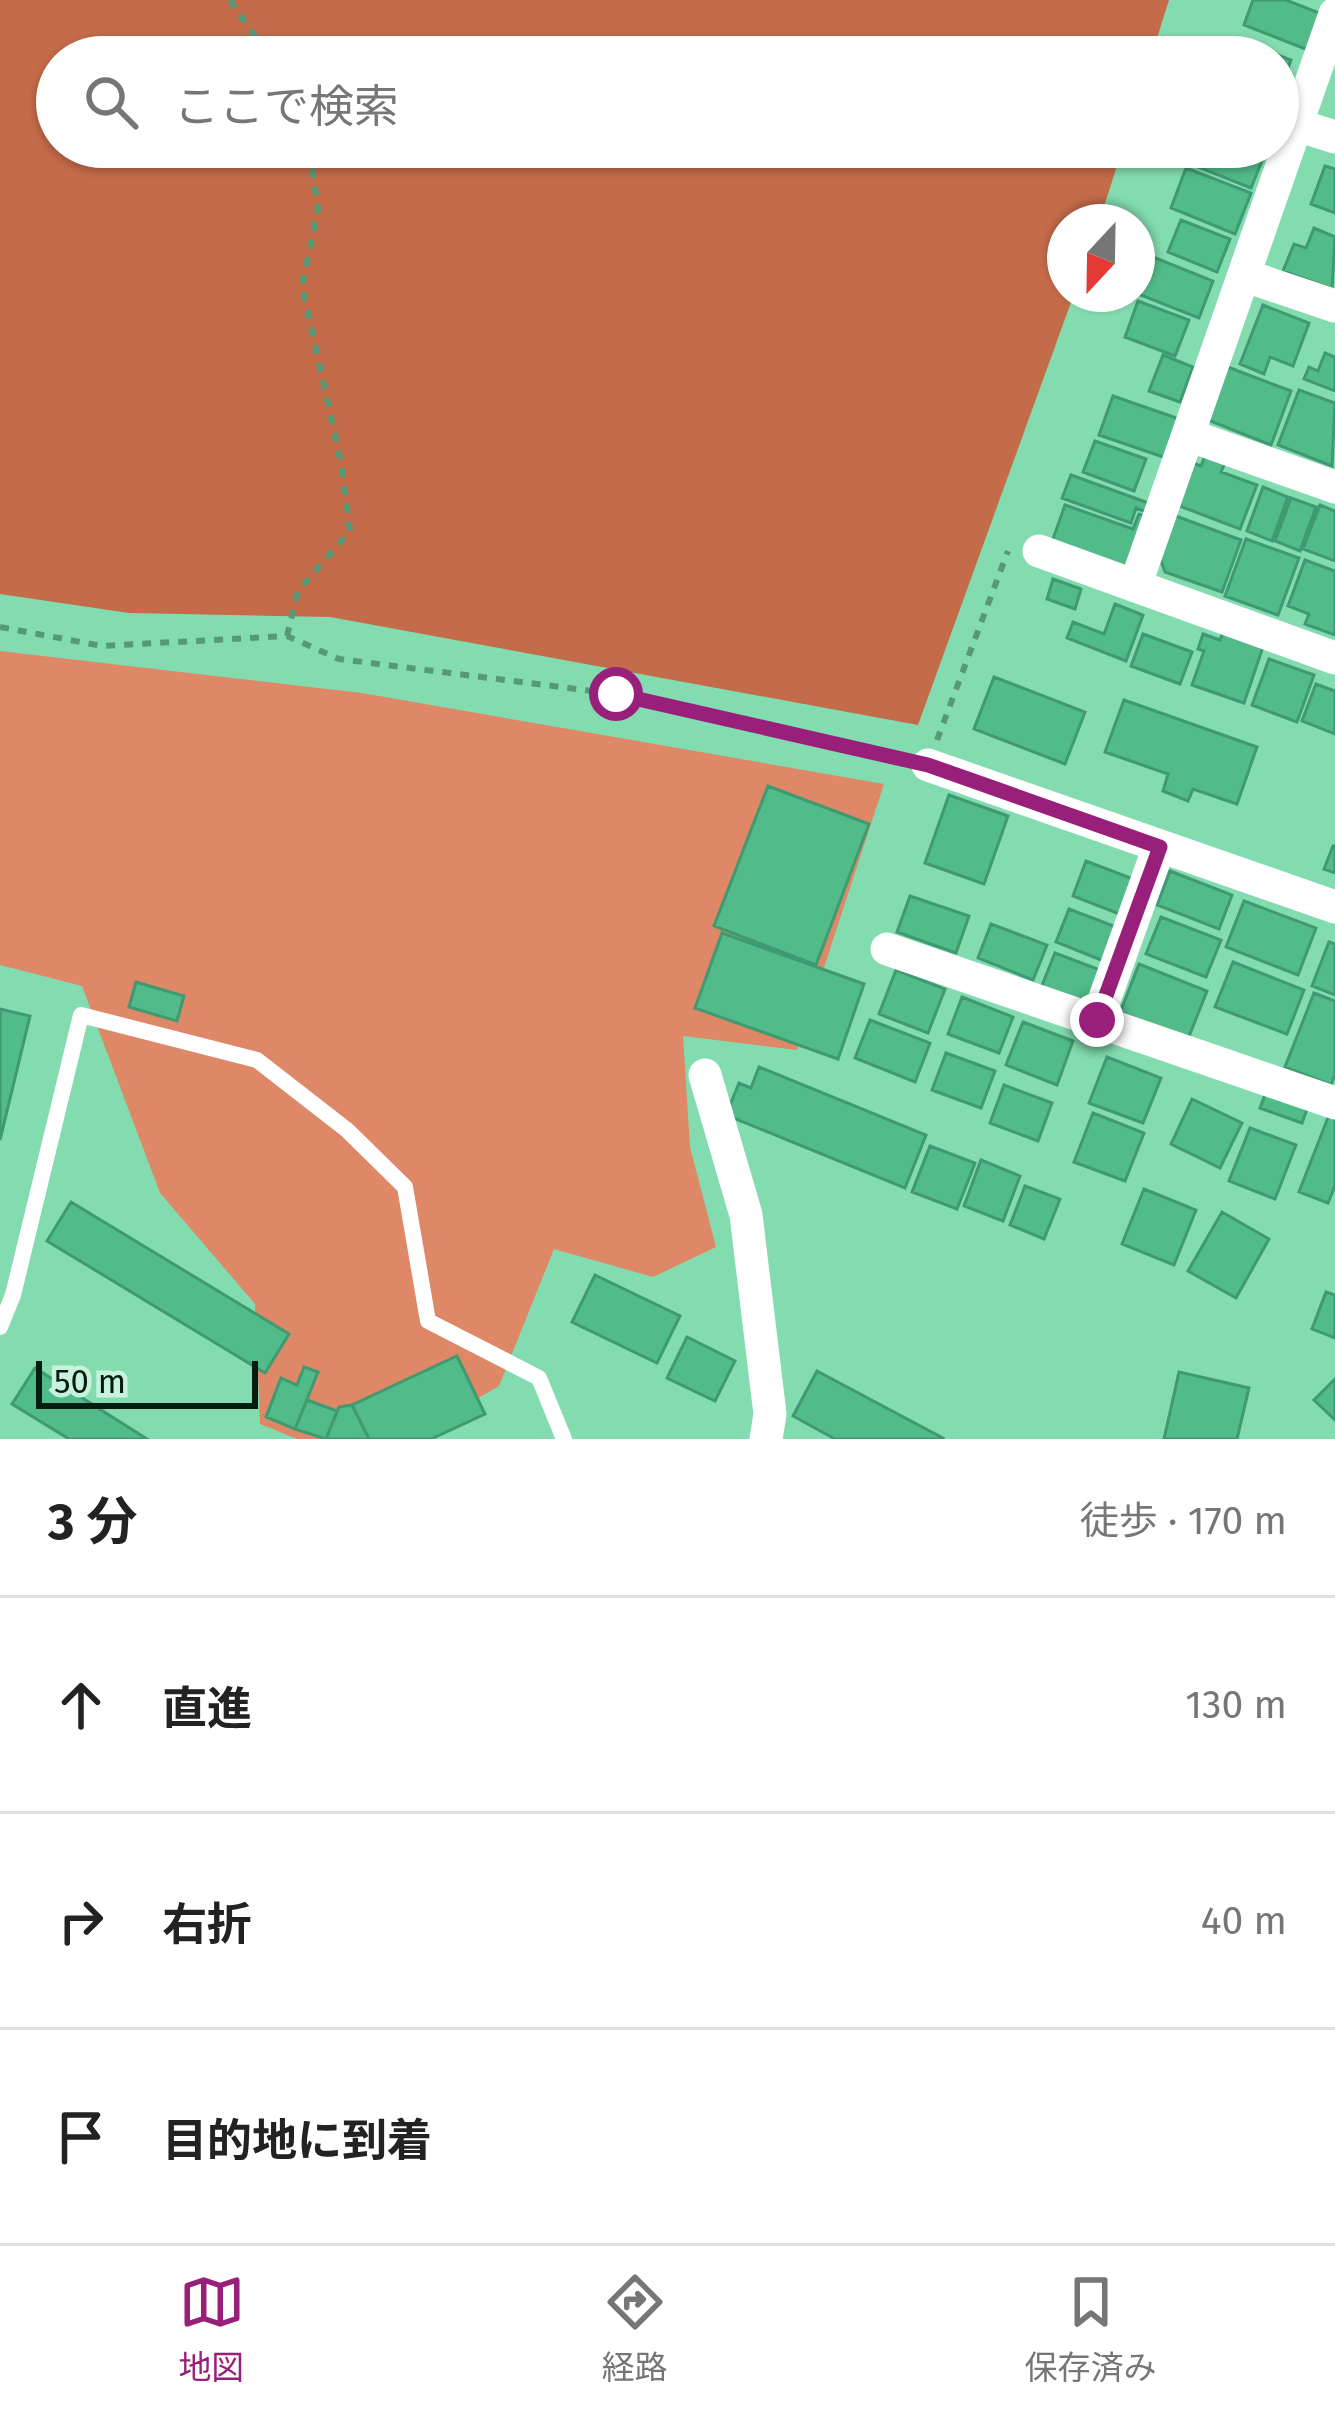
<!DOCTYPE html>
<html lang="ja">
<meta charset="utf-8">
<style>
body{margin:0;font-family:"Fira Sans","Noto Sans JP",sans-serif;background:#f2f2f2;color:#222}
.compass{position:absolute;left:1047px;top:204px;width:108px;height:108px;border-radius:50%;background:#fff;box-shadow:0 3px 9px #0004;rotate:202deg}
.scale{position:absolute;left:36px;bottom:30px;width:222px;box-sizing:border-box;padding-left:12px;border:6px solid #021d10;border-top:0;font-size:33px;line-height:42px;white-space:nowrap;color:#021d10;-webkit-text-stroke:9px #c8f2db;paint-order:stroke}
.stop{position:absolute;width:36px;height:36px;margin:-27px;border:9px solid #99207a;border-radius:50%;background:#fff}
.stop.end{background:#99207a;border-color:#fff;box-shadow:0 3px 12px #0008}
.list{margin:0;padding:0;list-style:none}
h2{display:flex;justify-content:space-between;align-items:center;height:156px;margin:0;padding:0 48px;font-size:51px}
h2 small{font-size:39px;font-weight:400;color:#767676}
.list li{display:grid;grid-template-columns:78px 1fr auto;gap:36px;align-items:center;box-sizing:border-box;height:216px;padding:0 48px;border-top:3px solid #e0e0e0}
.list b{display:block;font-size:45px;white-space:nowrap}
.list em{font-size:39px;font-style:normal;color:#767676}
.icon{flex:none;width:66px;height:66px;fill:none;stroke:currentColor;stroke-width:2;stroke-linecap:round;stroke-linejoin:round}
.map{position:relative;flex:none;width:1335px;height:1439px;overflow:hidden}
.search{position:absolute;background:#fff;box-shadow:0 3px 9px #0004;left:36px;right:36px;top:36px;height:132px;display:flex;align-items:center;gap:30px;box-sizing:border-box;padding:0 42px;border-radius:66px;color:#767676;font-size:45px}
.sheet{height:804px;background:#fff}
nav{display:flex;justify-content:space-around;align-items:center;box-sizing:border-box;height:168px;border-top:3px solid #e0e0e0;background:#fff;font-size:33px;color:#767676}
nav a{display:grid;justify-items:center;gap:6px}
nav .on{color:#99207a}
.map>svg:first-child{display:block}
</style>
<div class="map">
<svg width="1335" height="1439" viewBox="0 0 1335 1439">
<rect width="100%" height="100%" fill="#83dcaf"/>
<!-- green -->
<path fill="#de8868" d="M 0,651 L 362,693 L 884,784 L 797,1050 L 683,1036 L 690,1147 L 716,1247 L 653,1277 L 554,1249 L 499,1386 L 408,1439 L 297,1439 L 260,1424 L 255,1304 L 160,1193 L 82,986 L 0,965 Z"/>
<!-- forest -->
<path fill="#c46b4a" d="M 0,0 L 1169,0 L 1151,57 L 57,57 L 57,147 L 1123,147 L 1099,222 L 1065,222 L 1065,294 L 1074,294 L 918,725 L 330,617 L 129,613 L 0,594 Z"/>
<!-- building -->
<path fill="#51bb8a" stroke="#409a71" stroke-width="3" d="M 1253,0 L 1286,0 L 1322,14 L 1308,50 L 1244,25 Z
M 1234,38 L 1291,60 L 1278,93 L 1278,57 L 1226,57 Z
M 1200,147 L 1255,147 L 1266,151 L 1251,188 L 1193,165 Z
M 1325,166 L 1335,169 L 1335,213 L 1311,204 Z
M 1186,168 L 1251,193 L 1235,234 L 1171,208 Z
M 1181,220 L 1230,239 L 1217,272 L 1168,252 Z
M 1314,228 L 1335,237 L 1332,289 L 1283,271 L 1294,244 L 1306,248 Z
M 1153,257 L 1213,281 L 1199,318 L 1138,294 Z
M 1138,301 L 1189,320 L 1175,356 L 1125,337 Z
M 1263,305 L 1309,323 L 1293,366 L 1270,357 L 1264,374 L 1240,364 Z
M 1325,353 L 1335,357 L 1335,391 L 1304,379 L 1309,367 L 1318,371 Z
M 1163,355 L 1193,367 L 1180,402 L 1149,391 Z
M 1225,366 L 1291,391 L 1271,445 L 1205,419 Z
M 1299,390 L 1335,403 L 1332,466 L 1278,445 Z
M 1113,396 L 1185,421 L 1172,460 L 1099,435 Z
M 1095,441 L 1146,459 L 1134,491 L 1083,472 Z
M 1205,456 L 1225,463 L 1221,472 L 1257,485 L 1240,529 L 1177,505 L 1193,463 L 1201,466 Z
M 1071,475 L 1154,505 L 1151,514 L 1136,508 L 1131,523 L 1062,498 Z
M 1263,487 L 1288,497 L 1272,541 L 1247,531 Z
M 1291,498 L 1316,507 L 1300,551 L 1275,541 Z
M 1065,505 L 1133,529 L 1139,514 L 1148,517 L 1131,563 L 1116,571 L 1050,547 Z
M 1320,505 L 1335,511 L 1335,561 L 1303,549 Z
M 1173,515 L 1241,540 L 1222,592 L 1165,572 L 1159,555 Z
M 1246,539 L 1299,558 L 1278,615 L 1225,596 Z
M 1305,560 L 1335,571 L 1335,635 L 1305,624 L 1309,614 L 1288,606 Z
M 1053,579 L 1081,589 L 1075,609 L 1047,599 Z
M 1115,604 L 1143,615 L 1126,661 L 1067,638 L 1073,622 L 1104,634 Z
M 1224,630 L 1264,644 L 1244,703 L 1192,685 L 1204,651 L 1198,649 L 1203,634 L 1220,640 Z
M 1143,634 L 1192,652 L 1180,684 L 1131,666 Z
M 1269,659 L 1314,675 L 1297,722 L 1252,705 Z
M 994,677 L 1085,712 L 1065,764 L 974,729 Z
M 1316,684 L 1335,691 L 1335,734 L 1302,721 Z
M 1124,700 L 1257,747 L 1237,804 L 1193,789 L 1188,801 L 1163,791 L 1168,774 L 1105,752 Z
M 768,786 L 869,824 L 816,965 L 714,926 Z
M 949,795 L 1008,816 L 984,884 L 925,863 Z
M 1333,846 L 1335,846 L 1335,873 L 1324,869 Z
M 1086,861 L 1136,880 L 1122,915 L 1073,896 Z
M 1170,871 L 1232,895 L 1219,929 L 1157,905 Z
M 910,896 L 969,916 L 956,953 L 897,932 Z
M 1244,901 L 1316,928 L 1298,975 L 1226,947 Z
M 1069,909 L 1119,928 L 1106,962 L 1056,942 Z
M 1161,917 L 1221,940 L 1206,977 L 1146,954 Z
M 991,924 L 1047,945 L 1033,980 L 978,958 Z
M 722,933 L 864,984 L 838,1059 L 695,1008 Z
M 1329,942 L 1335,944 L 1335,995 L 1312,986 Z
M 1055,953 L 1103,971 L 1089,1006 L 1041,988 Z
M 1233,962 L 1304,990 L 1287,1034 L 1215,1007 Z
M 1139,964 L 1207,991 L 1188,1039 L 1120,1013 Z
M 896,970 L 945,989 L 928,1033 L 879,1014 Z
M 136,982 L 184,996 L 177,1021 L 129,1007 Z
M 1314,993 L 1335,1001 L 1335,1074 L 1331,1085 L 1285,1067 Z
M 962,997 L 1013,1017 L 999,1053 L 948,1034 Z
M 0,1009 L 30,1016 L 0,1140 Z
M 870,1020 L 930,1043 L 915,1082 L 855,1058 Z
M 1023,1022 L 1073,1041 L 1057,1085 L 1006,1065 Z
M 946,1053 L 995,1071 L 981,1108 L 932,1090 Z
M 1107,1057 L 1161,1078 L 1143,1123 L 1089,1103 Z
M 759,1067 L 926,1135 L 905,1188 L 726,1115 L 739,1083 L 751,1088 Z
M 1004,1085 L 1052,1103 L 1038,1141 L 990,1123 Z
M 1267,1089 L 1309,1104 L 1302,1123 L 1260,1108 Z
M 1192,1099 L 1242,1123 L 1220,1168 L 1171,1144 Z
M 1093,1113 L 1144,1133 L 1125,1181 L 1074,1162 Z
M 1329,1115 L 1335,1117 L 1335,1186 L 1328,1203 L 1299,1192 Z
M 1250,1128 L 1296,1145 L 1275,1199 L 1229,1181 Z
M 930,1146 L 975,1163 L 957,1209 L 912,1192 Z
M 981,1160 L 1020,1176 L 1003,1221 L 964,1206 Z
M 1025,1186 L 1060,1199 L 1044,1239 L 1010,1225 Z
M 1144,1189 L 1196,1210 L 1174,1265 L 1122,1244 Z
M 71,1202 L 289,1334 L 265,1373 L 47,1241 Z
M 1222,1212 L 1269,1239 L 1236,1298 L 1188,1271 Z
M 595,1275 L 680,1316 L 657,1363 L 572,1322 Z
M 1326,1292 L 1335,1295 L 1335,1338 L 1312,1329 Z
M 687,1337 L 735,1361 L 715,1401 L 667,1378 Z
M 457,1356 L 485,1414 L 431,1439 L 369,1439 L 352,1405 Z
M 304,1367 L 318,1372 L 295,1429 L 266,1417 L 281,1378 L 297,1385 Z
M 35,1368 L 147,1439 L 69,1439 L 12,1404 Z
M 817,1371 L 943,1438 L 942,1439 L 835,1439 L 793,1416 Z
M 1179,1372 L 1249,1388 L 1237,1439 L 1164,1439 Z
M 1335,1379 L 1335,1420 L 1314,1400 Z
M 307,1400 L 337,1411 L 326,1439 L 295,1429 Z
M 352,1405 L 369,1439 L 326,1439 L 339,1407 Z"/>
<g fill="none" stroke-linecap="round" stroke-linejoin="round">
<!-- path -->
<path stroke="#569977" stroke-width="6" stroke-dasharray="9 9" stroke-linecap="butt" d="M 230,0 L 269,57
M 0,627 L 102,646 L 287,636 L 339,659 L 616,694 L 900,759
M 287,636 L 298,591 L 350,531 L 342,467 L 302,286 L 318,209 L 309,147
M 937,740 L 1008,551"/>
<!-- lane -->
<path stroke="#fff" stroke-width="16" d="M 0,1327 L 13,1295 L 81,1015 L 257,1060 L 347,1130 L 405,1187 L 428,1321 L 539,1378 L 564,1439"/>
<!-- street -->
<path stroke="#fff" stroke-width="33" d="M 1297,125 L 1335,137
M 1246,276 L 1335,306
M 1188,435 L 1335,487
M 1039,551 L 1335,658
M 1135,586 L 1335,14
M 928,765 L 1335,907
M 887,949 L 1335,1103
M 1097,1020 L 1159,847
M 705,1075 L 746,1215 L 770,1414 L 766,1439"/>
</g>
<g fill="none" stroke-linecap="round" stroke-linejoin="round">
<!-- route -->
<path stroke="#99207a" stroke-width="15" d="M 616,694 L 928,765 L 1160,847 L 1097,1020"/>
</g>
</svg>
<svg class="compass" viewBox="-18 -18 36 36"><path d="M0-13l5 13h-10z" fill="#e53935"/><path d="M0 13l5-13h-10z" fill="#767676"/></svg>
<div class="scale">50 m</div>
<div class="stop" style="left:616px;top:694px"></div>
<div class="stop end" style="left:1097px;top:1020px"></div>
<div class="search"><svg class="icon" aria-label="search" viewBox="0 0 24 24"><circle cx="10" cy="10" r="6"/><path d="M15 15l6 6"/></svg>ここで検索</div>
</div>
<section class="sheet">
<h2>3 分<small>徒歩 · 170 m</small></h2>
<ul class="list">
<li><svg class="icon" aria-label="ahead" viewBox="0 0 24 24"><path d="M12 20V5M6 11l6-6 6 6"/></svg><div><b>直進</b></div><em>130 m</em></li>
<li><svg class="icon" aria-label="right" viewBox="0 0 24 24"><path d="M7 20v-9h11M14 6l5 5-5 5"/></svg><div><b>右折</b></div><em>40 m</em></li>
<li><svg class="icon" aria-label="arrive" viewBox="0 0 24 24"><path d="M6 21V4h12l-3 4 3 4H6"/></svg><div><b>目的地に到着</b></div></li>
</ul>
</section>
<nav>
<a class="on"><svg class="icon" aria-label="map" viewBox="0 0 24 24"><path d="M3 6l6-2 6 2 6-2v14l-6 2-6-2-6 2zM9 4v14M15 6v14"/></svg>地図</a>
<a><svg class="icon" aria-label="directions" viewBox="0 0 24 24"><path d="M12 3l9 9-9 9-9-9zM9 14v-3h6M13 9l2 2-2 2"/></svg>経路</a>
<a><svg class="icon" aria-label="saved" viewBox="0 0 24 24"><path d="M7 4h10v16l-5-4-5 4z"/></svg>保存済み</a>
</nav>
